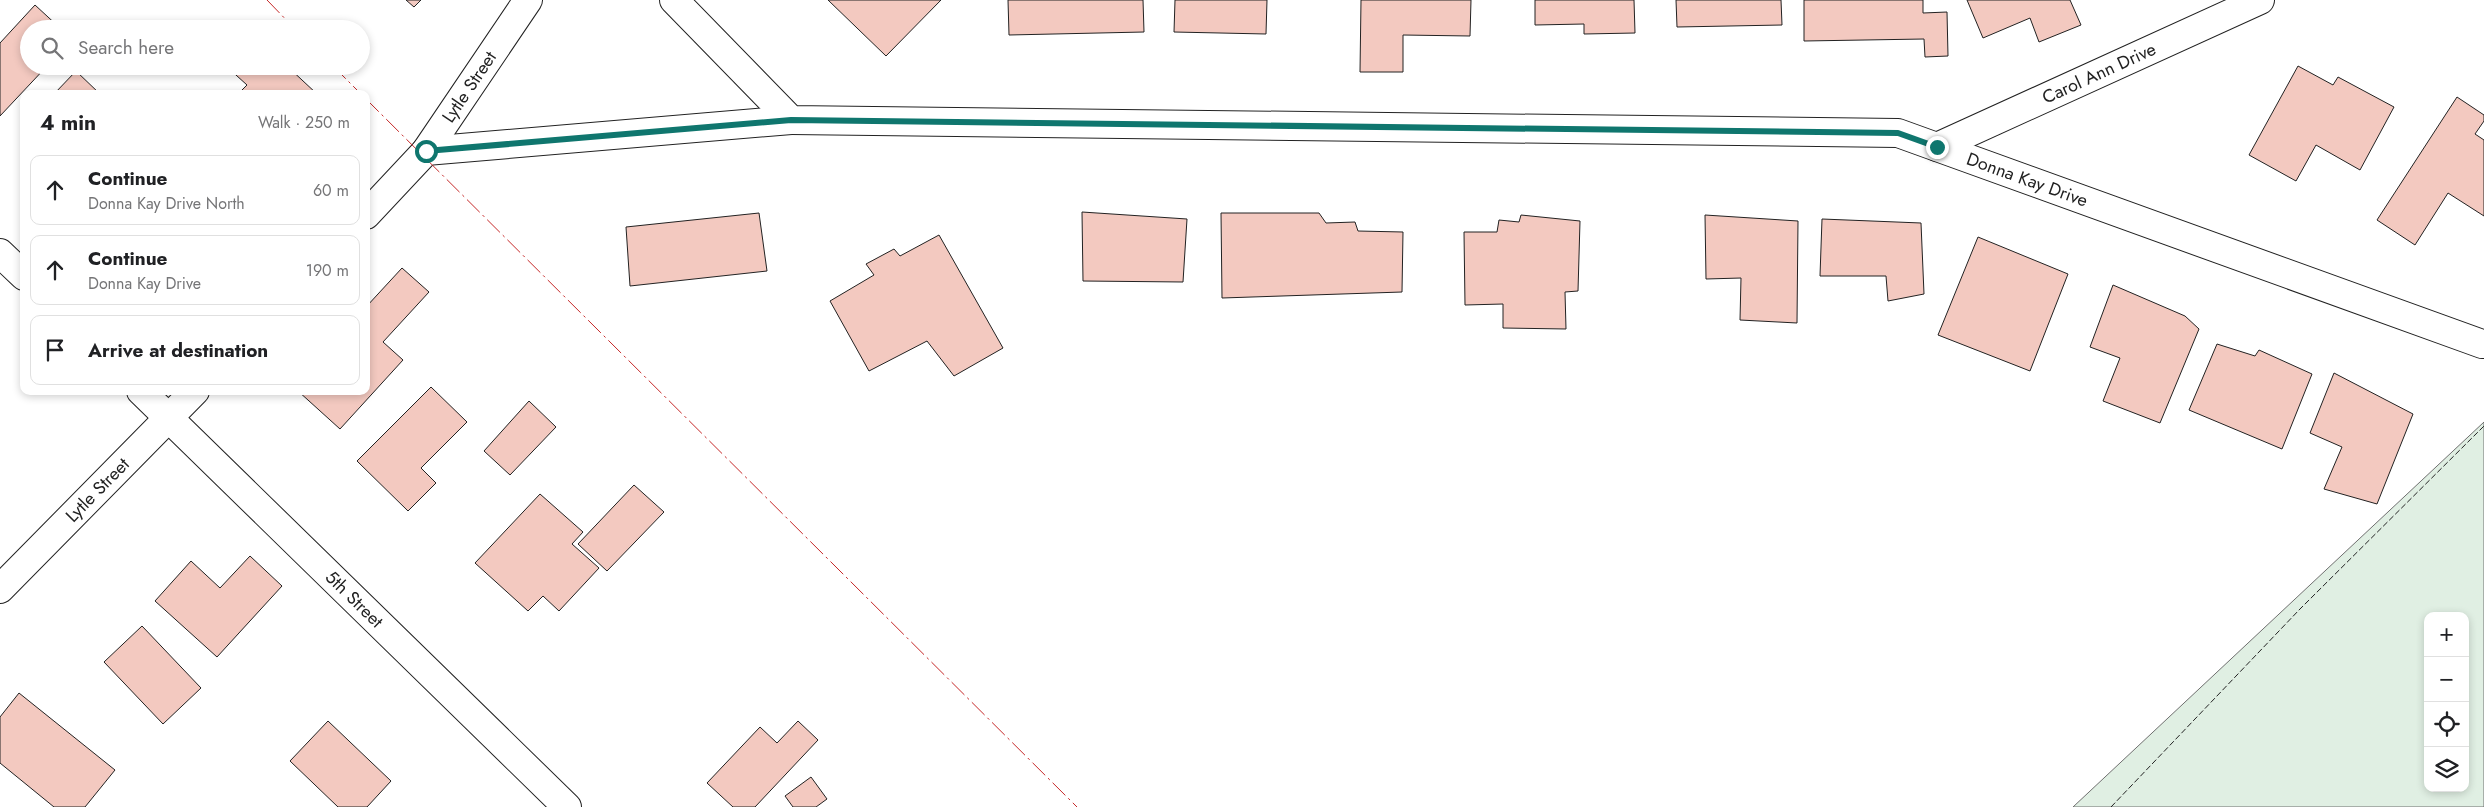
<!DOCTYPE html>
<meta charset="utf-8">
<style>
body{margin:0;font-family:Jost,sans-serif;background:#f6f6f6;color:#202124}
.controls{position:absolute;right:15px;bottom:15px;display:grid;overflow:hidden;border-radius:10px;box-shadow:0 2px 8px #0003}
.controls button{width:45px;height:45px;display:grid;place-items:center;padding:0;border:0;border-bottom:1px solid #e0e0e0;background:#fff;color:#202124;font:25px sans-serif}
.stop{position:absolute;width:15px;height:15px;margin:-11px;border:4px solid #0f766e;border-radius:50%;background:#fff}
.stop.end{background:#0f766e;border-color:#fff;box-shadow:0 1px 5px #0008}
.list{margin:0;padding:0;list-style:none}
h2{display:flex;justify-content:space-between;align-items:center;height:65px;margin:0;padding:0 20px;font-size:21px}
h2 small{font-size:16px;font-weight:400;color:#757577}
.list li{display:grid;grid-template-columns:32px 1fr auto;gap:15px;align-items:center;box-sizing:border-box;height:70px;margin:0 10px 10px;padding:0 10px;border:1px solid #e0e0e0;border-radius:10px}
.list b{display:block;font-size:19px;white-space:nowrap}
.list p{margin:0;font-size:16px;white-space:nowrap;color:#757577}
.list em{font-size:16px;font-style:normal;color:#757577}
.icon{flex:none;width:28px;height:28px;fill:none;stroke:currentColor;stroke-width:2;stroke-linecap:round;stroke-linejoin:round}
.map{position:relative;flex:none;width:2484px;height:807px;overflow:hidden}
.search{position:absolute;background:#fff;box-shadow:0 2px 8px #0003;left:20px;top:20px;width:350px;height:55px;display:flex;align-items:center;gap:12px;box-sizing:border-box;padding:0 18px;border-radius:28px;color:#757577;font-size:19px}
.panel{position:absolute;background:#fff;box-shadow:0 2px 8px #0003;left:20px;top:90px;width:350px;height:305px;border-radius:10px}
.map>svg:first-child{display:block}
</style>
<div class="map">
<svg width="2484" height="807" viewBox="0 0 2484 807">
<rect width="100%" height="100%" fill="#fff"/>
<!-- green -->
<path fill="#e0efe3" stroke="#6f6f6f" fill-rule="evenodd" d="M 2484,422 L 2484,807 L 2073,807 ZM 2428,616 L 2465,616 L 2465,788 L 2428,788 Z"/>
<!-- building -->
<path fill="#f3c9c0" stroke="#222" d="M 406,0 L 421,0 L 414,7 Z
M 828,0 L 941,0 L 886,56 Z
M 1008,0 L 1143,0 L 1144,32 L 1009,35 Z
M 1175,0 L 1267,0 L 1266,34 L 1174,32 Z
M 1361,0 L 1471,0 L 1470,36 L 1403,35 L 1403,72 L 1360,72 Z
M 1535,0 L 1634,0 L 1635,33 L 1584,34 L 1584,24 L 1535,25 Z
M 1676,0 L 1781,0 L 1782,25 L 1677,27 Z
M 1804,0 L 1923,0 L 1923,13 L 1947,12 L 1948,56 L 1925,57 L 1924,39 L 1804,41 Z
M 1967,0 L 2070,0 L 2081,25 L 2039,42 L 2030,18 L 1983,38 Z
M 35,5 L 61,29 L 29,29 L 29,66 L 47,66 L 0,116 L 0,43 Z
M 226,66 L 287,66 L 317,94 L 238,94 L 247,85 Z
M 2298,66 L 2333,85 L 2338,77 L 2394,107 L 2360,170 L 2316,145 L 2296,181 L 2249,155 Z
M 76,71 L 100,94 L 54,94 Z
M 2457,97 L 2484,115 L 2484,121 L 2475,134 L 2484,140 L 2484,216 L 2448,193 L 2415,245 L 2377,220 Z
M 1082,212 L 1187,219 L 1183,282 L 1083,281 Z
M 759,213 L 767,271 L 630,286 L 626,227 Z
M 1221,213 L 1319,213 L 1326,223 L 1355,222 L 1358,231 L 1403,232 L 1402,292 L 1222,298 Z
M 1521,215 L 1580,221 L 1578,291 L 1565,292 L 1566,329 L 1503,328 L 1503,304 L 1465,305 L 1464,232 L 1497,232 L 1499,220 L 1519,222 Z
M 1705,215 L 1798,221 L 1797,323 L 1740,320 L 1741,278 L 1706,279 Z
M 1822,219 L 1921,223 L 1924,294 L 1888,301 L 1886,276 L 1820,276 Z
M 939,235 L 1003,348 L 954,376 L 927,341 L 869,371 L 830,301 L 874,275 L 866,264 L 894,249 L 900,256 Z
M 1978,237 L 2068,274 L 2030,371 L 1938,335 Z
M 402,268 L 429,292 L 383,342 L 403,360 L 340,429 L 298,391 L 366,391 L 366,307 Z
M 2113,285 L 2185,316 L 2199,329 L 2160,423 L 2103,401 L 2120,358 L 2090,347 Z
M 2217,344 L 2255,356 L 2259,350 L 2312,374 L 2282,449 L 2189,410 Z
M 2334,373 L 2413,414 L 2377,504 L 2324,489 L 2342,447 L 2310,433 Z
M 431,387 L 467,422 L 421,468 L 436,483 L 408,511 L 357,461 Z
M 529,401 L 556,427 L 510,475 L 484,451 Z
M 634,485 L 664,512 L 607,571 L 578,544 Z
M 540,494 L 583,532 L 572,544 L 599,568 L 559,611 L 543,596 L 528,611 L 475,563 Z
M 250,556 L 282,586 L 217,657 L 155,601 L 191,561 L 220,588 Z
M 142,626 L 201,688 L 163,724 L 104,662 Z
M 19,693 L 115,770 L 85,807 L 54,807 L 0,763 L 0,717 Z
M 328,721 L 391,781 L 367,807 L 338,807 L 290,761 Z
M 798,721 L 818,740 L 755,807 L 733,807 L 707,783 L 760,727 L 777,743 Z
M 811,777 L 827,799 L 816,807 L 793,807 L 785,796 Z"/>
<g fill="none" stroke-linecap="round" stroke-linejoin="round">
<defs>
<g id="street">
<path id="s1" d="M 674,0 L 791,120 L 1898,133 L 2482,344"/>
<path id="s2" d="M 1937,147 L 2260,0"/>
<path d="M 426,151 L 791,120"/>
<path id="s3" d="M 366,215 L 426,151 L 528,0"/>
<path d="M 0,253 L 24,276"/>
<path id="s4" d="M 141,391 L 567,807"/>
<path id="s5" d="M 0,589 L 195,391"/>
</g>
</defs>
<!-- street casing -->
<use href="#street" stroke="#222" stroke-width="30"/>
<!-- street -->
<use href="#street" stroke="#fff" stroke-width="28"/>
<!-- fence -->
<path stroke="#222" stroke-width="1" stroke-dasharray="6 2.5" stroke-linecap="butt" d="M 2111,807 L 2300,609 L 2484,426"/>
<!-- power -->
<path stroke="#c62828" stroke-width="1" stroke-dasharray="18 4 2.5 4" stroke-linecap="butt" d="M 267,0 L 295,29
M 333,66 L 361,94
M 366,99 L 1077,807"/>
</g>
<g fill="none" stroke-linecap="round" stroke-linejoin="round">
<!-- route -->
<path stroke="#0f766e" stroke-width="6" d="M 426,151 L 791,120 L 1898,133 L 1937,147"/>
</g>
<g text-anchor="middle" stroke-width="4" stroke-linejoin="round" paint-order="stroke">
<!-- street labels -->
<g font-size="18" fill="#222" stroke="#fff">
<text dy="6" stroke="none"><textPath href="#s2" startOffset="178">Carol Ann Drive</textPath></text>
<text dy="6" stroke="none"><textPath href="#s3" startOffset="165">Lytle Street</textPath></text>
<text dy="6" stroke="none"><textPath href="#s1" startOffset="1412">Donna Kay Drive</textPath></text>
<text dy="6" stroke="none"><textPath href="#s5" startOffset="139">Lytle Street</textPath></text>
<text dy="6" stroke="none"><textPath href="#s4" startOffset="298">5th Street</textPath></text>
</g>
</g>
</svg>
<div class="controls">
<button>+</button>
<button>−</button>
<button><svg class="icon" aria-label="locate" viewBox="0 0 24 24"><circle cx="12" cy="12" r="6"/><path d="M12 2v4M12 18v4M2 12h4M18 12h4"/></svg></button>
<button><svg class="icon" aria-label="layers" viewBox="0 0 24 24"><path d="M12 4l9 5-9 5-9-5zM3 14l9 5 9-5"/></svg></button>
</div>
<div class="stop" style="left:426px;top:151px"></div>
<div class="stop end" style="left:1937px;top:147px"></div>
<div class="search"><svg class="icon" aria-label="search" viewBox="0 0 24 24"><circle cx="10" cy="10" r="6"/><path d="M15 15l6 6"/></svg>Search here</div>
<section class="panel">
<h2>4 min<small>Walk · 250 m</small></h2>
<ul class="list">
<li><svg class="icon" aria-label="ahead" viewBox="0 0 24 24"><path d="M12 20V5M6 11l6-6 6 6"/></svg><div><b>Continue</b><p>Donna Kay Drive North</p></div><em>60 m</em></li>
<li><svg class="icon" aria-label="ahead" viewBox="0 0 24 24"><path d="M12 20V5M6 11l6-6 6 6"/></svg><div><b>Continue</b><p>Donna Kay Drive</p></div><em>190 m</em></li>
<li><svg class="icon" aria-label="arrive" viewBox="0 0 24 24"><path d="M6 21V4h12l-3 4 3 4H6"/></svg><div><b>Arrive at destination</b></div></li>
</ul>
</section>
</div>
